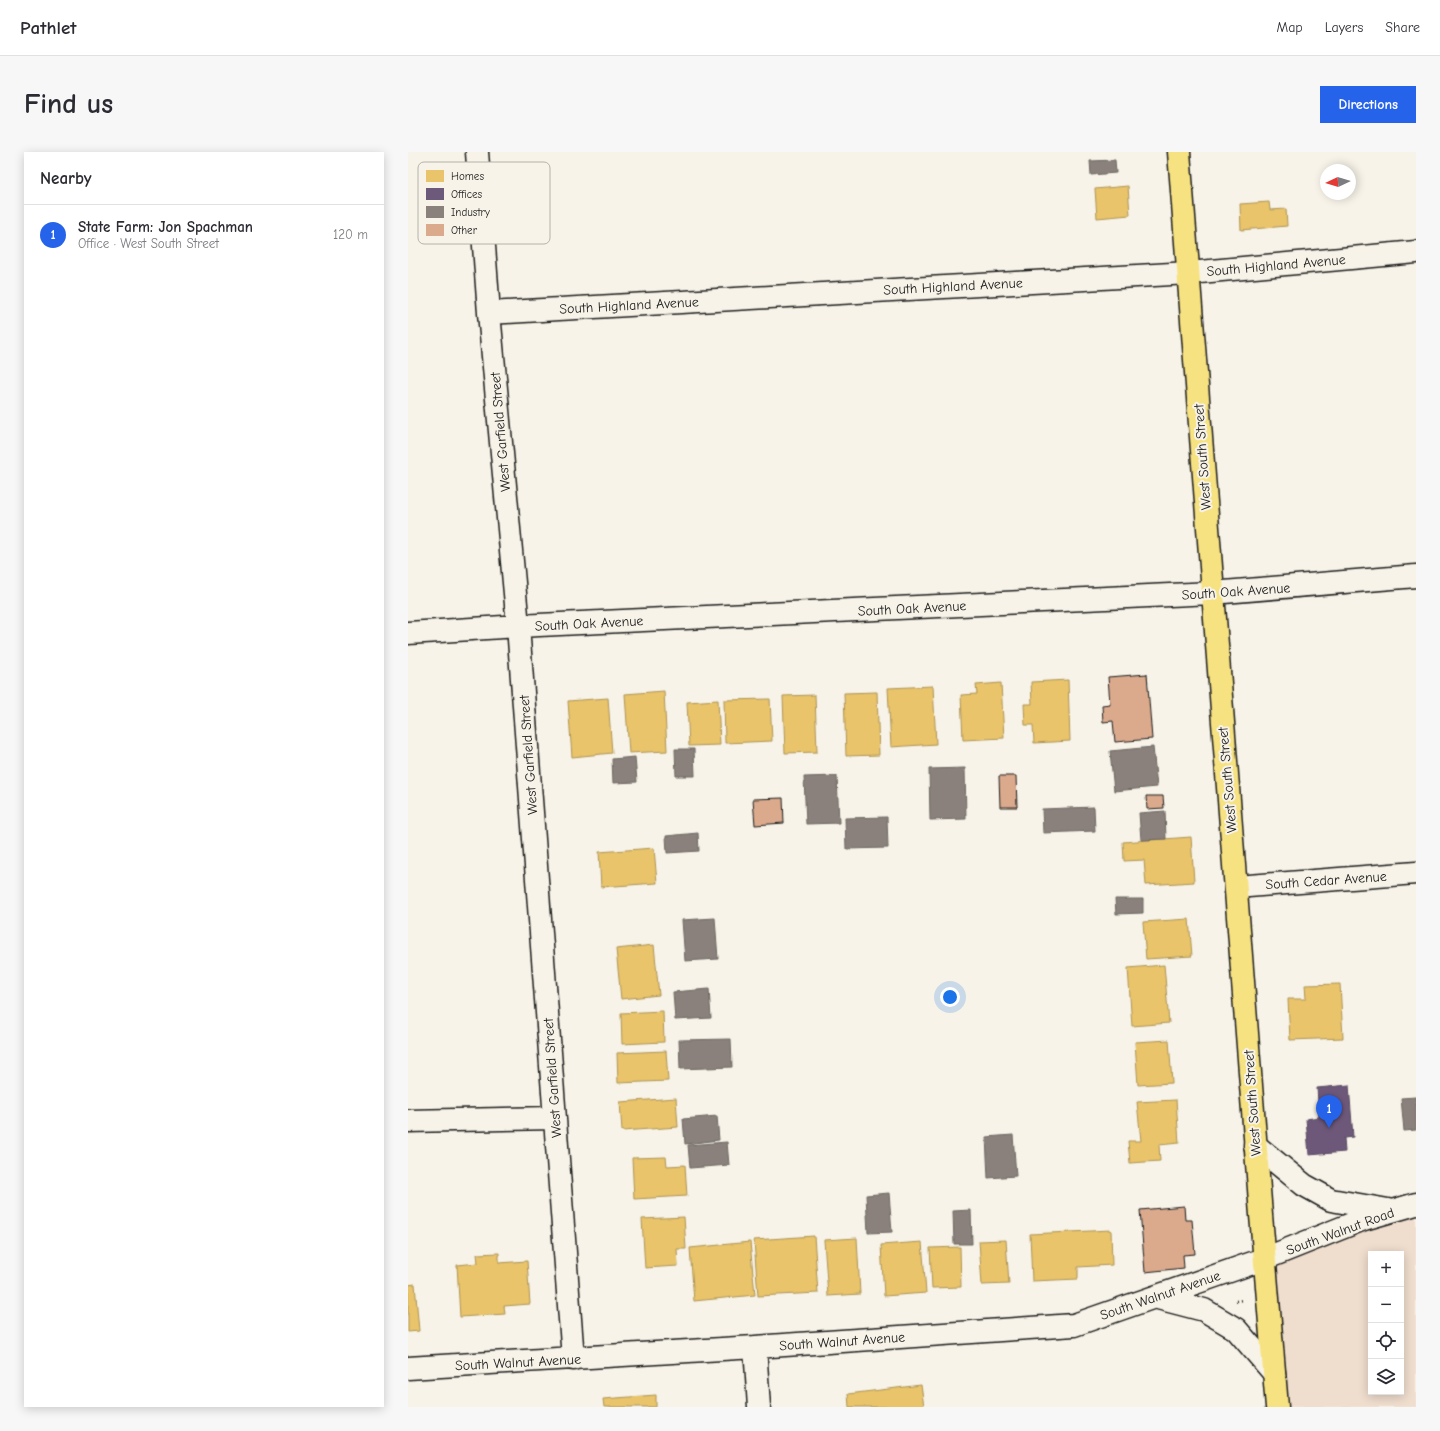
<!DOCTYPE html>
<meta charset="utf-8">
<style>
body{margin:0;font-family:"Comic Neue",sans-serif;background:#f7f7f7;color:#2b2b33}
.controls{position:absolute;right:12px;bottom:12px;display:grid;overflow:hidden;border-radius:0px;box-shadow:0 2px 10px #0003}
.controls button{width:36px;height:36px;display:grid;place-items:center;padding:0;border:0;border-bottom:1px solid #e1e1e2;background:#fff;color:#2b2b33;font:20px sans-serif}
.compass{position:absolute;left:912px;top:12px;width:36px;height:36px;border-radius:50%;background:#fff;box-shadow:0 2px 10px #0003;rotate:266deg}
.you{position:absolute;left:542px;top:845px;width:14px;height:14px;margin:-10px;border:3px solid #fff;border-radius:50%;background:#1a73e8;box-shadow:0 0 0 6px #1a73e833}
.badge{display:grid;place-items:center;width:26px;height:26px;border-radius:50%;background:#2563eb;color:#fff;font-size:13px;font-weight:700}
.pin{position:absolute;translate:-50% -33px;filter:drop-shadow(0 1px 2px #0008)}
.pin::after{content:'';position:absolute;top:21px;width:14px;height:12px;background:inherit;clip-path:polygon(0 0,100% 0,50% 100%)}
.list{margin:0;padding:0;list-style:none}
h2{display:flex;justify-content:space-between;align-items:center;height:52px;margin:0;padding:0 16px;font-size:17px}
h2 small{font-size:13px;font-weight:400;color:#7c7c81}
.list li{display:grid;grid-template-columns:26px 1fr auto;gap:12px;align-items:center;box-sizing:border-box;height:60px;padding:0 16px;border-top:1px solid #e1e1e2}
.list b{display:block;font-size:15px;white-space:nowrap}
.list p{margin:0;font-size:13px;white-space:nowrap;color:#7c7c81}
.list em{font-size:13px;font-style:normal;color:#7c7c81}
.icon{flex:none;width:22px;height:22px;fill:none;stroke:currentColor;stroke-width:2;stroke-linecap:round;stroke-linejoin:round}
.map{position:relative;flex:none;width:1008px;height:1255px;overflow:hidden;border-radius:0px}
header{display:flex;align-items:center;gap:24px;box-sizing:border-box;height:56px;padding:0 20px;background:#fff;border-bottom:1px solid #e1e1e2}
header strong{font-size:19px}
nav{display:flex;gap:22px;margin-inline-start:auto;font-size:14px}
.intro{display:flex;align-items:center;justify-content:space-between;box-sizing:border-box;height:96px;padding:0 24px}
h1{margin:0;font-size:28px}
.button{padding:10px 18px;border-radius:0px;background:#2563eb;color:#fff;font-size:14px;font-weight:700}
main{display:flex;gap:24px;padding:0 24px}
aside{flex:1;background:#fff;border-radius:0px;box-shadow:0 2px 10px #0003}
.map>svg:first-child{display:block}
</style>
<header>
<strong>Pathlet</strong>
<nav><a>Map</a><a>Layers</a><a>Share</a></nav>
</header>
<div class="intro"><h1>Find us</h1><a class="button">Directions</a></div>
<main>
<aside>
<h2>Nearby<small></small></h2>
<ul class="list">
<li><span class="badge">1</span><div><b>State Farm: Jon Spachman</b><p>Office · West South Street</p></div><em>120 m</em></li>
</ul>
</aside>
<div class="map">
<svg width="1008" height="1255" viewBox="0 0 1008 1255">
<rect width="100%" height="100%" fill="#f7f3e8"/>
<filter id="ink" filterUnits="userSpaceOnUse"><feTurbulence type="fractalNoise" baseFrequency=".025" numOctaves="2"/><feDisplacementMap in="SourceGraphic" scale="8" xChannelSelector="R" yChannelSelector="G"/><feConvolveMatrix kernelMatrix="1 2 1 2 8 2 1 2 1" color-interpolation-filters="sRGB"/></filter>
<g filter="url(#ink)">
<!-- built -->
<path fill="#efddcd" fill-rule="evenodd" d="M 1008,1054 L 1008,1255 L 871,1255 L 861,1109 ZM 963,1102 L 993,1102 L 993,1240 L 963,1240 Z"/>
<!-- homes -->
<path fill="#e9c46a" stroke="#ac9253" d="M 720,34 L 722,63 L 689,66 L 687,37 Z
M 861,50 L 862,58 L 878,57 L 879,74 L 833,78 L 832,52 Z
M 660,528 L 662,589 L 626,591 L 625,573 L 617,573 L 616,552 L 624,552 L 623,530 Z
M 593,531 L 596,586 L 555,588 L 553,543 L 569,542 L 568,533 Z
M 525,534 L 528,592 L 483,595 L 480,536 Z
M 256,539 L 259,599 L 221,601 L 217,542 Z
M 469,540 L 471,603 L 438,604 L 436,541 Z
M 407,543 L 409,600 L 377,601 L 375,544 Z
M 200,546 L 204,601 L 164,605 L 160,549 Z
M 362,547 L 364,589 L 317,591 L 316,548 Z
M 310,548 L 312,593 L 281,594 L 279,550 Z
M 783,685 L 786,730 L 738,733 L 736,708 L 716,709 L 715,690 Z
M 246,696 L 249,731 L 193,735 L 191,700 Z
M 781,767 L 784,804 L 738,807 L 735,770 Z
M 246,793 L 251,843 L 213,847 L 208,797 Z
M 756,813 L 761,871 L 724,874 L 720,816 Z
M 932,832 L 935,886 L 882,888 L 880,847 L 898,847 L 897,833 Z
M 255,859 L 256,890 L 214,892 L 213,861 Z
M 761,888 L 764,931 L 730,933 L 727,890 Z
M 258,899 L 260,929 L 210,931 L 209,901 Z
M 268,946 L 270,975 L 214,979 L 212,950 Z
M 768,948 L 771,991 L 751,993 L 752,1009 L 722,1011 L 720,989 L 733,989 L 729,950 Z
M 258,1005 L 259,1014 L 277,1013 L 279,1044 L 226,1047 L 224,1006 Z
M 276,1065 L 278,1097 L 269,1097 L 270,1114 L 237,1116 L 234,1067 Z
M 703,1078 L 704,1113 L 670,1115 L 670,1127 L 624,1129 L 622,1082 Z
M 406,1084 L 410,1141 L 350,1144 L 346,1088 Z
M 449,1086 L 452,1142 L 420,1144 L 416,1088 Z
M 598,1088 L 601,1132 L 574,1133 L 571,1089 Z
M 342,1090 L 347,1143 L 286,1149 L 282,1096 Z
M 514,1090 L 518,1141 L 476,1144 L 473,1093 Z
M 552,1095 L 553,1135 L 524,1136 L 522,1096 Z
M 91,1101 L 91,1111 L 119,1109 L 122,1152 L 96,1154 L 97,1162 L 52,1165 L 49,1113 L 70,1111 L 69,1102 Z
M 7,1132 L 11,1179 L 0,1180 L 0,1133 Z
M 513,1233 L 516,1255 L 441,1255 L 440,1242 Z
M 248,1243 L 248,1255 L 196,1255 L 195,1247 Z"/>
<!-- offices -->
<path fill="#6d597a" stroke="#55475e" d="M 941,933 L 945,985 L 936,986 L 937,1000 L 901,1003 L 898,967 L 911,965 L 909,936 Z"/>
<!-- industry -->
<path fill="#8a817c" stroke="#69635f" d="M 707,8 L 708,21 L 683,23 L 682,9 Z
M 745,595 L 749,635 L 706,639 L 702,599 Z
M 267,597 L 286,597 L 287,624 L 268,624 Z
M 227,605 L 229,630 L 205,631 L 204,607 Z
M 557,616 L 558,667 L 522,668 L 521,617 Z
M 429,624 L 431,671 L 398,672 L 396,625 Z
M 686,655 L 687,679 L 635,681 L 634,657 Z
M 757,659 L 758,687 L 733,688 L 731,661 Z
M 479,665 L 480,696 L 438,697 L 437,666 Z
M 290,681 L 291,699 L 259,701 L 258,684 Z
M 707,747 L 735,747 L 735,761 L 708,762 Z
M 307,766 L 310,807 L 277,809 L 274,768 Z
M 301,837 L 303,866 L 267,868 L 265,840 Z
M 323,887 L 324,915 L 272,917 L 271,888 Z
M 1008,945 L 1008,978 L 996,979 L 993,946 Z
M 309,964 L 311,988 L 277,992 L 275,967 Z
M 605,983 L 608,1024 L 580,1026 L 578,985 Z
M 319,990 L 321,1013 L 282,1016 L 280,993 Z
M 481,1041 L 484,1080 L 460,1081 L 458,1043 Z
M 563,1058 L 564,1092 L 546,1092 L 545,1059 Z"/>
<!-- building -->
<path fill="#dbaa8d" stroke="#1c1c1c" d="M 739,522 L 744,587 L 707,590 L 705,569 L 695,570 L 694,553 L 702,552 L 700,525 Z
M 591,624 L 608,624 L 609,655 L 592,655 Z
M 738,644 L 755,644 L 756,656 L 739,657 Z
M 375,646 L 376,671 L 347,673 L 345,647 Z
M 776,1054 L 777,1068 L 784,1068 L 787,1102 L 775,1103 L 776,1116 L 737,1120 L 732,1058 Z"/>
<g fill="none" stroke-linecap="round" stroke-linejoin="round">
<defs>
<path id="minor" d="M 69,0 L 81,161 L 110,474 L 165,1207
M 81,161 L 781,121 L 1008,100
M 0,481 L 110,474 L 804,441 L 1008,424
M 828,735 L 1008,721
M 0,969 L 147,966
M 847,993 L 896,1033 L 923,1048 L 980,1058
M 746,1145 L 796,1158 L 828,1177 L 866,1221
M 347,1195 L 351,1255
M 0,1216 L 347,1195 L 666,1173 L 856,1107 L 956,1067 L 1008,1052"/>
<path id="major" d="M 771,0 L 853,1063 L 869,1255"/>
</defs>
<!-- minor casing -->
<use href="#minor" stroke="#1c1c1c" stroke-width="25"/>
<!-- major casing -->
<use href="#major" stroke="#1c1c1c" stroke-width="25"/>
<!-- path -->
<path stroke="#1c1c1c" stroke-width="2.5" stroke-dasharray="1 3" stroke-linecap="butt" d="M 828,1149 L 835,1148"/>
<!-- minor -->
<use href="#minor" stroke="#f7f3e8" stroke-width="22"/>
<!-- major -->
<use href="#major" stroke="#f7e281" stroke-width="22"/>
</g>
</g>
<g text-anchor="middle" stroke-width="4" stroke-linejoin="round" paint-order="stroke">
<!-- street labels -->
<g font-size="14" fill="#1c1c1c" stroke="#f7f3e8">
<text transform="translate(868 113) rotate(-5)" y="5">South Highland Avenue</text>
<text transform="translate(545 134) rotate(-3)" y="5">South Highland Avenue</text>
<text transform="translate(221 153) rotate(-3)" y="5">South Highland Avenue</text>
<text transform="translate(92 280) rotate(-95)" y="5">West Garfield Street</text>
<text transform="translate(794 305) rotate(-94)" y="5">West South Street</text>
<text transform="translate(828 439) rotate(-4)" y="5">South Oak Avenue</text>
<text transform="translate(504 456) rotate(-3)" y="5">South Oak Avenue</text>
<text transform="translate(181 471) rotate(-3)" y="5">South Oak Avenue</text>
<text transform="translate(120 603) rotate(-94)" y="5">West Garfield Street</text>
<text transform="translate(819 628) rotate(-95)" y="5">West South Street</text>
<text transform="translate(918 728) rotate(-4)" y="5">South Cedar Avenue</text>
<text transform="translate(144 926) rotate(-94)" y="5">West Garfield Street</text>
<text transform="translate(844 951) rotate(-94)" y="5">West South Street</text>
<text transform="translate(932 1079) rotate(-20)" y="5">South Walnut Road</text>
<text transform="translate(752 1143) rotate(-19)" y="5">South Walnut Avenue</text>
<text transform="translate(434 1189) rotate(-4)" y="5">South Walnut Avenue</text>
<text transform="translate(110 1210) rotate(-3)" y="5">South Walnut Avenue</text>
</g>
</g>
<!-- legend -->
<rect x="10" y="10" width="132" height="82" rx="6" fill="#f7f3e8" stroke="#b5b2ab" stroke-width="1"/>
<rect x="18" y="18" width="18" height="12" fill="#e9c46a"/>
<rect x="18" y="36" width="18" height="12" fill="#6d597a"/>
<rect x="18" y="54" width="18" height="12" fill="#8a817c"/>
<rect x="18" y="72" width="18" height="12" fill="#dbaa8d"/>
<g font-size="11" fill="#1c1c1c">
<text x="43" y="28">Homes</text>
<text x="43" y="46">Offices</text>
<text x="43" y="64">Industry</text>
<text x="43" y="82">Other</text>
</g>
</svg>
<div class="controls">
<button>+</button>
<button>−</button>
<button><svg class="icon" aria-label="locate" viewBox="0 0 24 24"><circle cx="12" cy="12" r="6"/><path d="M12 2v4M12 18v4M2 12h4M18 12h4"/></svg></button>
<button><svg class="icon" aria-label="layers" viewBox="0 0 24 24"><path d="M12 4l9 5-9 5-9-5zM3 14l9 5 9-5"/></svg></button>
</div>
<svg class="compass" viewBox="-18 -18 36 36"><path d="M0-13l5 13h-10z" fill="#e53935"/><path d="M0 13l5-13h-10z" fill="#7c7c81"/></svg>
<div class="you"></div>
<div class="pin badge" style="left:921px;top:976px">1</div>
</div>
</main>
